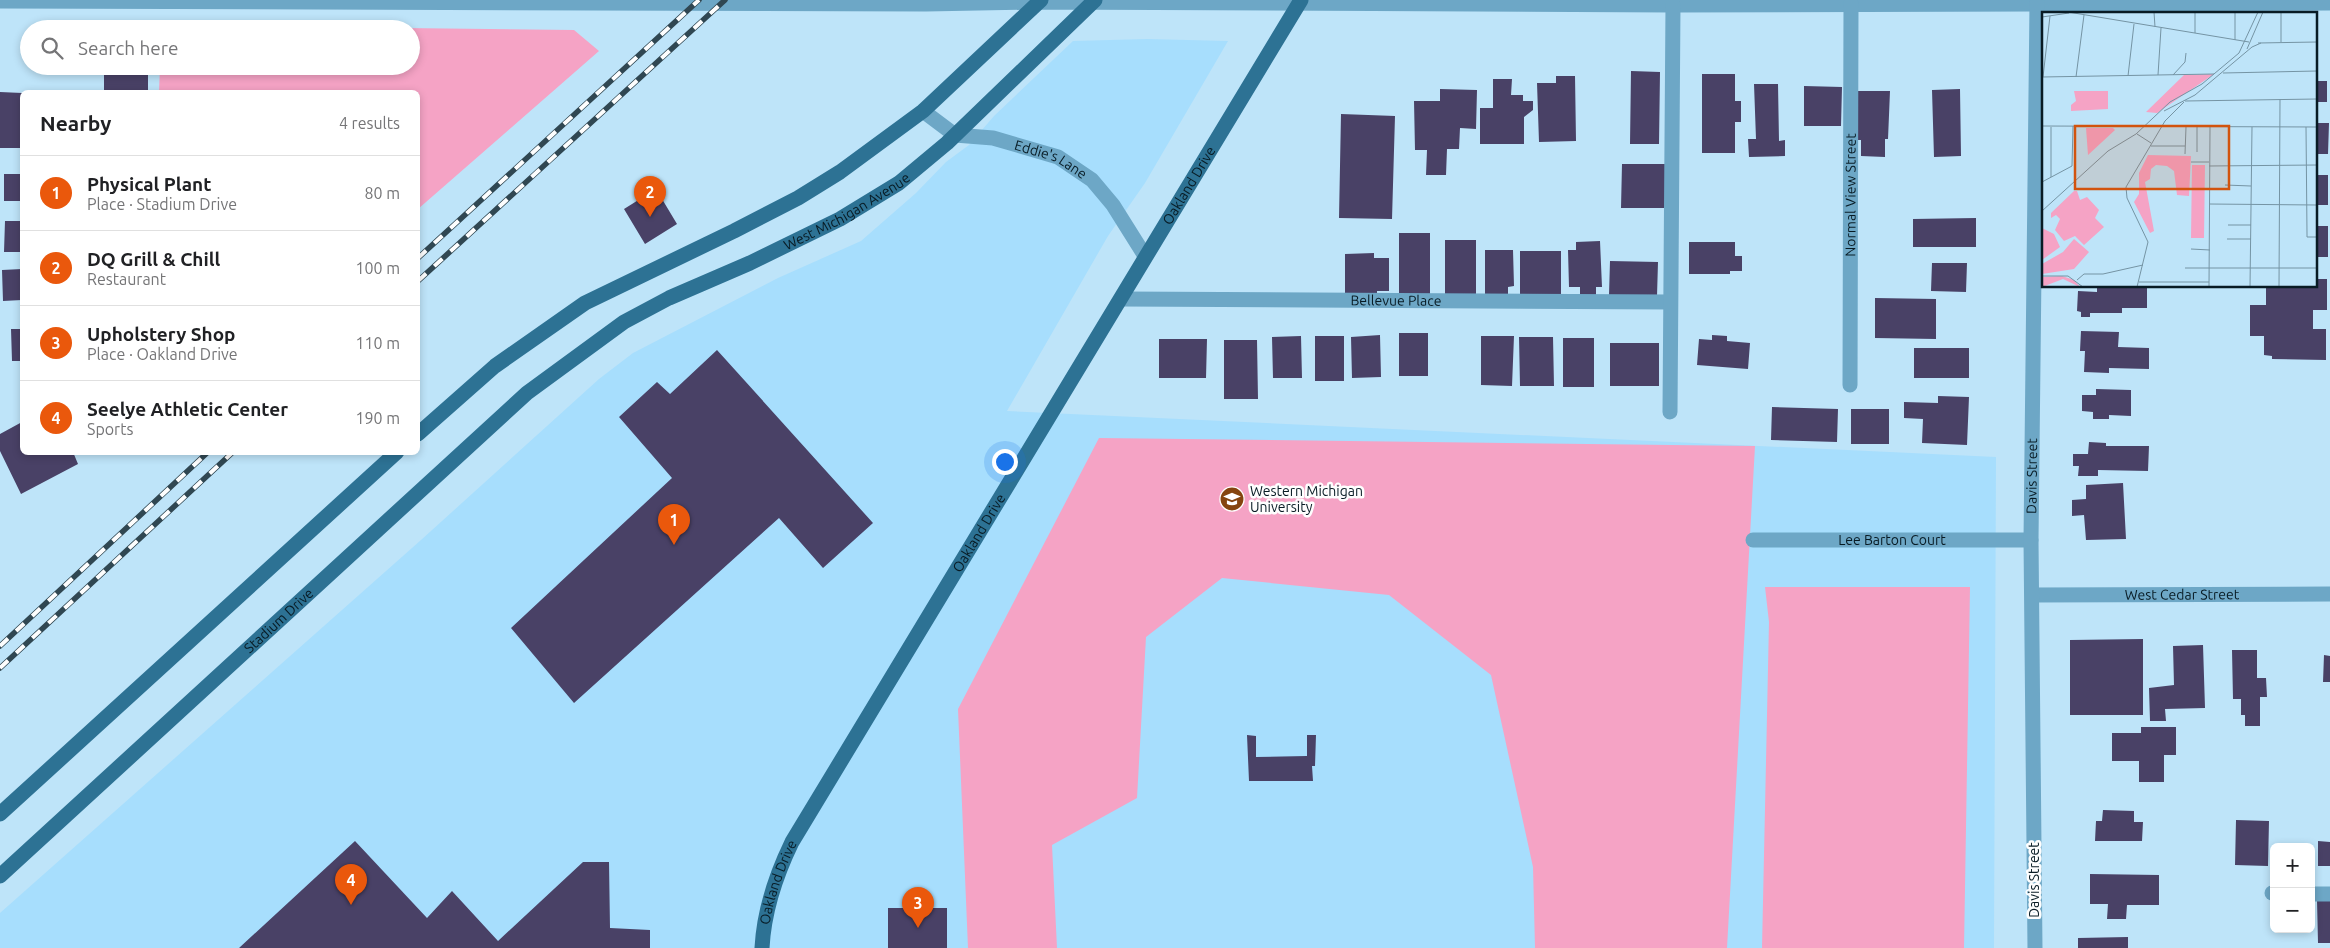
<!DOCTYPE html>
<meta charset="utf-8">
<style>
body{margin:0;font-family:Ubuntu,sans-serif;background:#f2f2f2;color:#202124}
.controls{position:absolute;right:15px;bottom:15px;display:grid;overflow:hidden;border-radius:8px;box-shadow:0 2px 8px #0003}
.controls button{width:45px;height:45px;display:grid;place-items:center;padding:0;border:0;border-bottom:1px solid #e0e0e0;background:#fff;color:#202124;font:25px sans-serif}
.you{position:absolute;left:1004px;top:461px;width:18px;height:18px;margin:-12px;border:4px solid #fff;border-radius:50%;background:#1a73e8;box-shadow:0 0 0 8px #1a73e833}
.badge{display:grid;place-items:center;width:32px;height:32px;border-radius:50%;background:#ea580c;color:#fff;font-size:16px;font-weight:700}
.pin{position:absolute;translate:-50% -41px;filter:drop-shadow(0 1px 2px #0008)}
.pin::after{content:'';position:absolute;top:26px;width:18px;height:15px;background:inherit;clip-path:polygon(0 0,100% 0,50% 100%)}
.list{margin:0;padding:0;list-style:none}
h2{display:flex;justify-content:space-between;align-items:center;height:65px;margin:0;padding:0 20px;font-size:21px}
h2 small{font-size:16px;font-weight:400;color:#757577}
.list li{display:grid;grid-template-columns:32px 1fr auto;gap:15px;align-items:center;box-sizing:border-box;height:75px;padding:0 20px;border-top:1px solid #e0e0e0}
.list b{display:block;font-size:19px;white-space:nowrap}
.list p{margin:0;font-size:16px;white-space:nowrap;color:#757577}
.list em{font-size:16px;font-style:normal;color:#757577}
.icon{flex:none;width:28px;height:28px;fill:none;stroke:currentColor;stroke-width:2;stroke-linecap:round;stroke-linejoin:round}
.map{position:relative;flex:none;width:2330px;height:948px;overflow:hidden}
.search{position:absolute;background:#fff;box-shadow:0 2px 8px #0003;left:20px;top:20px;width:400px;height:55px;display:flex;align-items:center;gap:12px;box-sizing:border-box;padding:0 18px;border-radius:28px;color:#757577;font-size:19px}
.panel{position:absolute;background:#fff;box-shadow:0 2px 8px #0003;left:20px;top:90px;width:400px;height:365px;border-radius:8px}
.map>svg:first-child{display:block}
</style>
<div class="map">
<svg width="2330" height="948" viewBox="0 0 2330 948">
<rect width="100%" height="100%" fill="#bee4f9"/>
<!-- built -->
<path fill="#a7defd" d="M 1147,39 L 1228,41 L 1145,183 L 1108,236 L 1007,411 L 1996,457 L 1994,948 L 0,948 L 0,913 L 421,540 L 599,379 L 633,353 L 778,278 L 861,241 L 916,193 L 946,162 L 969,145 L 994,116 L 1073,41 Z"/>
<!-- green -->
<path fill="#f5a3c5" d="M 160,25 L 574,30 L 599,51 L 418,209 L 418,92 L 159,92 L 160,66 L 411,66 L 411,29 L 160,29 Z
M 1099,438 L 1755,446 L 1727,948 L 1535,948 L 1533,867 L 1491,675 L 1389,595 L 1222,578 L 1146,637 L 1137,798 L 1052,845 L 1057,948 L 968,948 L 958,709 Z
M 1765,587 L 1970,587 L 1964,948 L 1762,948 L 1769,622 Z"/>
<!-- building -->
<path fill="#494166" d="M 1631,71 L 1660,72 L 1659,144 L 1630,144 Z
M 1702,74 L 1735,74 L 1735,101 L 1741,101 L 1741,122 L 1735,122 L 1735,153 L 1702,153 Z
M 104,75 L 148,75 L 148,92 L 104,92 Z
M 1556,76 L 1575,76 L 1576,141 L 1539,142 L 1537,83 L 1556,83 Z
M 1493,79 L 1512,79 L 1511,95 L 1523,95 L 1523,101 L 1533,101 L 1533,110 L 1524,117 L 1524,144 L 1480,144 L 1480,108 L 1493,108 Z
M 2316,81 L 2327,81 L 2327,102 L 2316,102 Z
M 1754,84 L 1778,84 L 1779,141 L 1785,140 L 1785,156 L 1749,157 L 1748,139 L 1756,139 Z
M 1804,86 L 1842,87 L 1841,126 L 1804,126 Z
M 1440,89 L 1477,90 L 1476,129 L 1460,128 L 1459,149 L 1447,149 L 1446,175 L 1426,175 L 1427,150 L 1415,150 L 1414,101 L 1440,101 Z
M 1960,89 L 1961,156 L 1934,157 L 1932,90 Z
M 1857,91 L 1890,91 L 1888,139 L 1885,139 L 1885,157 L 1861,156 L 1861,140 L 1855,140 Z
M 0,92 L 22,93 L 22,148 L 0,148 Z
M 1341,114 L 1395,116 L 1392,219 L 1339,218 Z
M 2316,123 L 2329,123 L 2328,154 L 2316,154 Z
M 1622,164 L 1666,164 L 1665,208 L 1621,208 Z
M 4,174 L 22,174 L 22,201 L 4,201 Z
M 2316,175 L 2328,175 L 2328,205 L 2316,205 Z
M 656,189 L 677,224 L 645,244 L 624,209 Z
M 1976,218 L 1976,247 L 1913,247 L 1913,219 Z
M 5,221 L 22,221 L 22,252 L 4,252 Z
M 2316,226 L 2328,226 L 2328,257 L 2316,257 Z
M 1399,233 L 1430,233 L 1430,296 L 1399,296 Z
M 1445,240 L 1476,240 L 1476,296 L 1445,296 Z
M 1600,241 L 1602,287 L 1596,287 L 1596,295 L 1580,296 L 1580,287 L 1569,287 L 1568,250 L 1576,250 L 1576,242 Z
M 1689,242 L 1735,242 L 1735,256 L 1742,256 L 1742,271 L 1730,271 L 1730,274 L 1689,274 Z
M 1485,250 L 1513,250 L 1514,286 L 1508,287 L 1508,296 L 1485,296 Z
M 1520,251 L 1561,251 L 1561,294 L 1520,294 Z
M 1374,253 L 1374,258 L 1389,258 L 1389,291 L 1377,291 L 1377,295 L 1345,296 L 1345,254 Z
M 1610,261 L 1658,262 L 1657,296 L 1609,295 Z
M 1932,263 L 1967,263 L 1966,292 L 1931,291 Z
M 22,269 L 22,300 L 3,301 L 2,270 Z
M 2316,279 L 2327,279 L 2327,310 L 2313,310 L 2313,329 L 2326,329 L 2326,360 L 2272,359 L 2272,356 L 2264,355 L 2264,336 L 2250,336 L 2250,305 L 2266,305 L 2266,288 L 2250,288 L 2250,286 L 2316,286 Z
M 2097,286 L 2147,287 L 2147,308 L 2122,308 L 2122,313 L 2090,313 L 2090,317 L 2081,317 L 2081,312 L 2077,311 L 2078,291 L 2097,292 Z
M 1875,298 L 1936,299 L 1936,339 L 1875,338 Z
M 11,329 L 22,329 L 22,361 L 12,361 Z
M 2081,331 L 2119,332 L 2118,347 L 2149,348 L 2149,369 L 2109,368 L 2109,373 L 2084,372 L 2085,351 L 2080,351 Z
M 1399,333 L 1428,333 L 1428,376 L 1399,376 Z
M 1380,335 L 1381,377 L 1352,378 L 1351,337 Z
M 1712,335 L 1727,336 L 1727,341 L 1750,343 L 1748,369 L 1697,365 L 1699,339 L 1712,340 Z
M 1301,336 L 1302,378 L 1273,378 L 1272,337 Z
M 1315,336 L 1344,336 L 1344,381 L 1315,381 Z
M 1481,336 L 1514,336 L 1512,386 L 1481,385 Z
M 1519,337 L 1553,337 L 1554,386 L 1520,386 Z
M 1563,338 L 1594,338 L 1594,387 L 1563,387 Z
M 1159,339 L 1207,339 L 1206,378 L 1159,378 Z
M 1224,340 L 1257,340 L 1258,399 L 1224,399 Z
M 1610,343 L 1659,343 L 1659,386 L 1610,386 Z
M 1914,348 L 1969,348 L 1969,378 L 1914,378 Z
M 717,350 L 873,523 L 823,568 L 779,518 L 574,703 L 511,628 L 672,478 L 619,417 L 657,382 L 670,394 Z
M 2096,389 L 2131,390 L 2131,416 L 2109,415 L 2109,419 L 2093,419 L 2093,412 L 2082,411 L 2082,395 L 2096,395 Z
M 1938,396 L 1969,397 L 1967,445 L 1922,443 L 1923,419 L 1904,418 L 1904,402 L 1938,403 Z
M 1772,407 L 1838,409 L 1837,442 L 1771,440 Z
M 1851,409 L 1889,409 L 1889,444 L 1851,444 Z
M 22,422 L 22,452 L 73,452 L 78,464 L 21,494 L 0,451 L 0,434 Z
M 2089,442 L 2106,443 L 2106,446 L 2149,446 L 2148,471 L 2098,470 L 2098,476 L 2078,476 L 2079,466 L 2073,466 L 2073,454 L 2088,454 Z
M 2123,483 L 2126,539 L 2086,540 L 2084,515 L 2072,516 L 2072,500 L 2086,499 L 2086,485 Z
M 2143,639 L 2143,715 L 2070,715 L 2070,640 Z
M 2203,645 L 2205,708 L 2165,709 L 2166,721 L 2150,721 L 2149,688 L 2174,685 L 2173,646 Z
M 2232,650 L 2257,650 L 2257,678 L 2266,678 L 2267,697 L 2260,697 L 2260,726 L 2245,726 L 2245,715 L 2241,715 L 2241,699 L 2233,699 Z
M 2324,655 L 2330,656 L 2330,682 L 2323,682 Z
M 2141,727 L 2176,727 L 2176,755 L 2164,755 L 2164,782 L 2139,782 L 2139,761 L 2112,761 L 2112,733 L 2141,733 Z
M 1247,735 L 1256,736 L 1256,757 L 1307,756 L 1307,735 L 1316,735 L 1315,766 L 1312,766 L 1313,781 L 1249,781 Z
M 2103,810 L 2134,811 L 2134,822 L 2143,822 L 2142,841 L 2095,841 L 2096,821 L 2102,821 Z
M 2236,820 L 2269,821 L 2268,866 L 2235,865 Z
M 355,841 L 427,918 L 452,891 L 498,941 L 583,862 L 609,862 L 610,928 L 650,930 L 650,948 L 239,948 Z
M 2318,841 L 2330,842 L 2330,866 L 2318,866 Z
M 2090,874 L 2159,875 L 2159,905 L 2127,905 L 2126,919 L 2107,919 L 2108,904 L 2090,904 Z
M 2317,900 L 2330,900 L 2330,943 L 2318,943 Z
M 888,908 L 947,908 L 947,948 L 888,948 Z
M 2128,937 L 2128,948 L 2078,948 L 2078,938 Z"/>
<g fill="none" stroke-linecap="round" stroke-linejoin="round">
<!-- minor -->
<g stroke="#6da7c6" stroke-width="15">
<path d="M 0,1 L 926,4 L 1038,2 L 1673,5 L 2330,3"/>
<path id="s1" d="M 923,111 L 955,135 L 993,138 L 1058,157 L 1092,180 L 1113,205 L 1145,256"/>
<path id="s2" d="M 1121,299 L 1670,302"/>
<path id="s3" d="M 1850,385 L 1851,4"/>
<path d="M 1670,412 L 1673,5"/>
<path id="s4" d="M 1753,540 L 2031,540"/>
<path id="s5" d="M 2033,595 L 2330,594"/>
<path d="M 2272,893 L 2274,893"/>
<path d="M 2311,894 L 2330,894"/>
<path id="s6" d="M 2035,948 L 2031,540 L 2037,3"/>
</g>
<!-- major -->
<g stroke="#2d7294" stroke-width="15">
<path d="M 418,434 L 495,366 L 585,303 L 734,231 L 798,198 L 840,172 L 923,111 L 1041,0"/>
<path d="M 0,814 L 397,452"/>
<path id="s7" d="M 0,876 L 527,393 L 624,322 L 669,298 L 750,263 L 840,219 L 899,183 L 947,143 L 1095,0"/>
<path id="s8" d="M 762,948 C 764,910 775,877 792,842 L 1301,0"/>
</g>
<defs>
<path id="rail" d="M 418,258 L 699,0
M 418,281 L 725,0
M 0,646 L 208,452
M 0,668 L 233,452"/>
</defs>
<!-- rail casing -->
<use href="#rail" stroke="#304752" stroke-width="5.5"/>
<!-- rail -->
<use href="#rail" stroke="#fefefe" stroke-width="4" stroke-dasharray="11" stroke-linecap="butt"/>
</g>
<!-- icons -->
<defs>
<symbol id="university-disc" viewBox="-11 -11 22 22"><circle r="9.5" fill="#85440f" stroke="#fefefe"/><path d="M0-5L7-2L0 1L-7-2ZM-4 1L0 2.5L4 1V4Q0 6-4 4Z" fill="#fff"/></symbol>
</defs>
<g fill-rule="evenodd">
<use href="#university-disc" x="1218" y="485" width="28" height="28"/>
</g>
<g text-anchor="middle" stroke-width="5" stroke-linejoin="round" paint-order="stroke">
<!-- street labels -->
<g font-size="14" fill="#081b24" stroke="#fefefe">
<text dy="5" stroke="none"><textPath href="#s1" startOffset="140">Eddie's Lane</textPath></text>
<text dy="5" stroke="none"><textPath href="#s8" startOffset="878">Oakland Drive</textPath></text>
<text dy="5" stroke="none"><textPath href="#s3" startOffset="190">Normal View Street</textPath></text>
<text dy="5" stroke="none"><textPath href="#s7" startOffset="1084">West Michigan Avenue</textPath></text>
<text dy="5" stroke="none"><textPath href="#s2" startOffset="275">Bellevue Place</textPath></text>
<text dy="5" stroke="none"><textPath href="#s6" startOffset="472">Davis Street</textPath></text>
<text dy="5" stroke="none"><textPath href="#s8" startOffset="472">Oakland Drive</textPath></text>
<text dy="5" stroke="none"><textPath href="#s4" startOffset="139">Lee Barton Court</textPath></text>
<text dy="5" stroke="none"><textPath href="#s5" startOffset="149">West Cedar Street</textPath></text>
<text dy="5" stroke="none"><textPath href="#s7" startOffset="378">Stadium Drive</textPath></text>
<text transform="translate(2034 880) rotate(-90)" y="5">Davis Street</text>
<text dy="5" stroke="none"><textPath href="#s8" startOffset="68">Oakland Drive</textPath></text>
</g>
<!-- poi labels -->
<g font-size="14" fill="#081b24" stroke="#fefefe" text-anchor="start">
<text x="1250" y="496">Western Michigan<tspan x="1250" dy="16">University</tspan></text>
</g>
</g>
<!-- overview -->
<g transform="translate(2042 12)">
<rect width="275" height="275" fill="#bee4f9"/>
<path d="M 172,62 L 115,101 L 104,100 L 142,63 ZM 32,79 L 66,79 L 66,97 L 29,99 L 29,93 L 34,89 ZM 44,116 L 71,116 L 73,118 L 46,143 ZM 106,143 L 149,144 L 147,184 L 135,183 L 132,159 L 125,154 L 114,153 L 109,157 L 108,167 L 103,170 L 112,219 L 108,221 L 92,190 L 97,182 L 97,161 ZM 150,153 L 163,153 L 162,226 L 149,226 ZM 32,179 L 35,179 L 38,188 L 45,185 L 57,198 L 53,206 L 62,215 L 42,233 L 33,224 L 22,229 L 13,218 L 18,207 L 14,203 L 9,206 L 9,201 ZM 0,216 L 12,222 L 18,235 L 0,248 ZM 32,227 L 47,240 L 32,257 L 0,262 L 0,252 L 21,240 ZM 20,264 L 32,268 L 38,275 L 21,267 L 0,275 L 0,265 Z" fill="#f5a3c5"/>
<path fill="none" stroke="#7594a4" stroke-width="1" d="M 26,0 L 207,30M 112,0 L 113,15M 153,0 L 153,21M 193,0 L 193,28M 0,5 L 27,1M 239,30 L 239,0M 216,31 L 275,30M 205,37 L 221,0M 181,61 L 275,59M 116,63 L 119,16M 131,63 L 143,50 L 144,41M 86,64 L 92,12M 0,65 L 172,62M 1,65 L 8,4M 34,65 L 42,3M 143,89 L 275,87M 122,99 L 153,83 L 210,35 L 219,31M 0,114 L 275,115M 264,115 L 265,222 L 265,225 L 275,225M 95,122 L 109,131M 109,134 L 143,134M 155,140 L 155,115M 143,142 L 144,115M 149,150 L 167,150M 167,154 L 275,153M 9,165 L 9,115M 0,170 L 30,154 L 31,114M 183,173 L 209,174M 167,192 L 275,193M 0,199 L 66,139 L 94,122 L 128,90 L 160,72 L 197,41 L 216,0M 186,213 L 209,213M 185,227 L 209,227M 149,237 L 168,238M 143,256 L 275,256M 0,264 L 26,264 L 41,275M 35,268 L 42,262 L 61,262 L 101,253M 97,270 L 167,270M 95,275 L 106,230 L 85,186 L 84,175 L 123,109 L 142,90M 167,275 L 168,115M 208,275 L 210,115M 237,275 L 238,87"/>
<path fill="#d2530e" fill-opacity="0.15" stroke="#d2530e" stroke-width="2.5" d="M 33,114 L 187,114 L 187,177 L 33,177 Z"/>
<rect width="275" height="275" fill="none" stroke="#081b24" stroke-width="2.5"/>
</g>
</svg>
<div class="controls">
<button>+</button>
<button>−</button>
</div>
<div class="you"></div>
<div class="pin badge" style="left:674px;top:545px">1</div>
<div class="pin badge" style="left:650px;top:217px">2</div>
<div class="pin badge" style="left:918px;top:928px">3</div>
<div class="pin badge" style="left:351px;top:905px">4</div>
<div class="search"><svg class="icon" aria-label="search" viewBox="0 0 24 24"><circle cx="10" cy="10" r="6"/><path d="M15 15l6 6"/></svg>Search here</div>
<section class="panel">
<h2>Nearby<small>4 results</small></h2>
<ul class="list">
<li><span class="badge">1</span><div><b>Physical Plant</b><p>Place · Stadium Drive</p></div><em>80 m</em></li>
<li><span class="badge">2</span><div><b>DQ Grill &amp; Chill</b><p>Restaurant</p></div><em>100 m</em></li>
<li><span class="badge">3</span><div><b>Upholstery Shop</b><p>Place · Oakland Drive</p></div><em>110 m</em></li>
<li><span class="badge">4</span><div><b>Seelye Athletic Center</b><p>Sports</p></div><em>190 m</em></li>
</ul>
</section>
</div>
